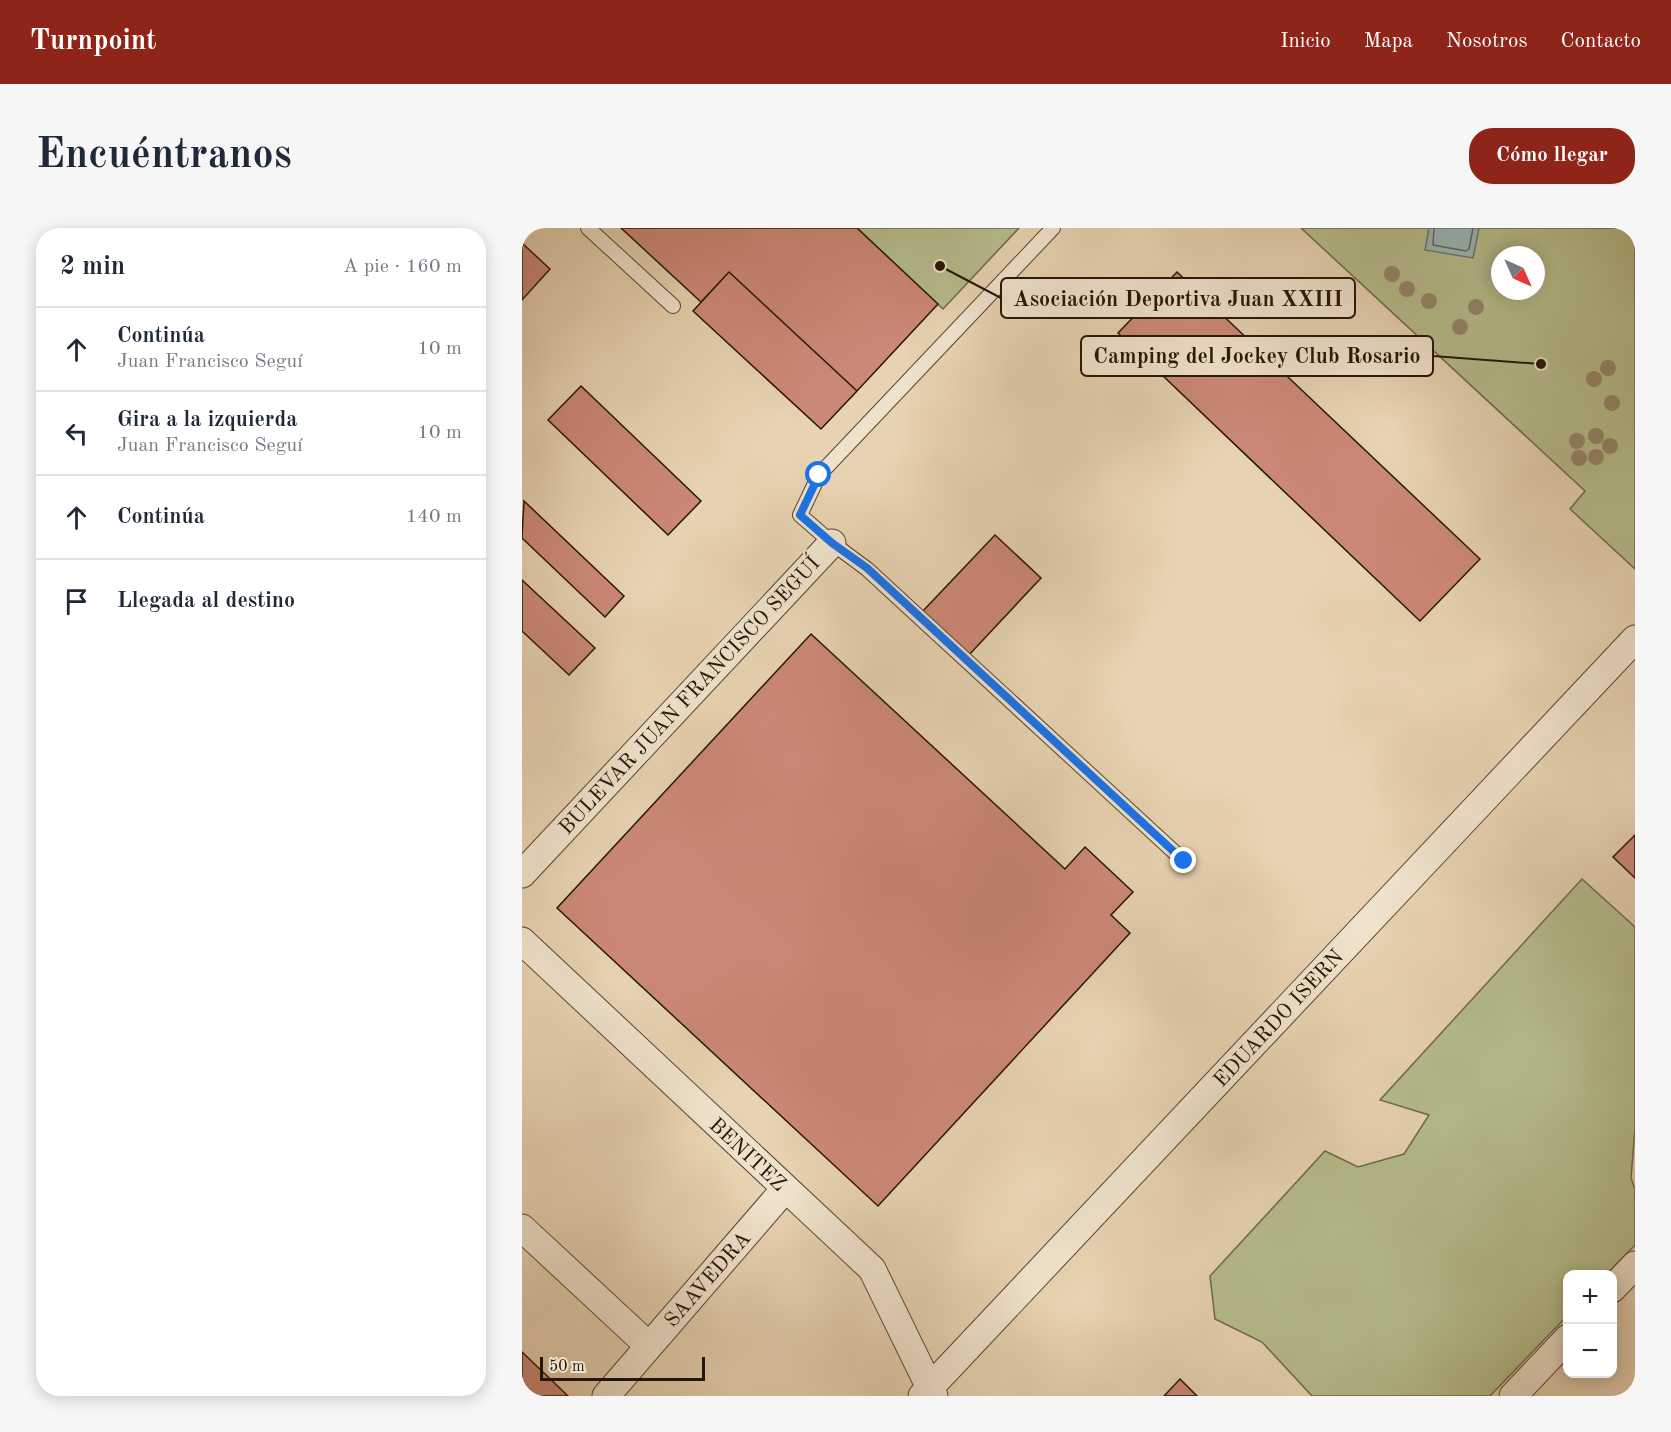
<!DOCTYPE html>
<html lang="es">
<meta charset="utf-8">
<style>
body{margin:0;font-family:"Old Standard TT",serif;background:#f6f6f7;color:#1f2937}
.controls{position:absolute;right:18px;bottom:18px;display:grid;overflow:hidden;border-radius:12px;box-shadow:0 3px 15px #0003}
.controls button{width:54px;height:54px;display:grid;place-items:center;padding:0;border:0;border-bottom:2px solid #e0e1e3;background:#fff;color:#1f2937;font:30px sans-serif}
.compass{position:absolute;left:969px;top:18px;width:54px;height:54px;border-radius:50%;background:#fff;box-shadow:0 3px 15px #0003;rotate:135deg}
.scale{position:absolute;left:18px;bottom:15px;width:165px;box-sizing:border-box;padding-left:6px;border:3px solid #241607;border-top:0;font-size:16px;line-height:21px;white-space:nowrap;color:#241607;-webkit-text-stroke:4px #efe2cc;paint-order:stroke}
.stop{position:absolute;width:18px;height:18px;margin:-14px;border:4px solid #1a73e8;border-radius:50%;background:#fff}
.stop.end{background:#1a73e8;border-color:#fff;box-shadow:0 2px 6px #0008}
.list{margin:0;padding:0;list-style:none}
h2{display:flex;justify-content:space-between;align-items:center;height:78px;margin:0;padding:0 24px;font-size:26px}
h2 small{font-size:20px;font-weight:400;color:#747a83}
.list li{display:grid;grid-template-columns:39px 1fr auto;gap:18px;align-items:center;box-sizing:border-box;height:84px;padding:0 24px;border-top:2px solid #e0e1e3}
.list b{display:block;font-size:22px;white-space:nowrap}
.list p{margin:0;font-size:20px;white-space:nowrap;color:#747a83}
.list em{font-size:20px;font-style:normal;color:#747a83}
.icon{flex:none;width:33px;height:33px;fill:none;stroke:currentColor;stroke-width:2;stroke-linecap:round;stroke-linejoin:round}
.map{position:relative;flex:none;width:1113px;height:1168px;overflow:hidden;border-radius:24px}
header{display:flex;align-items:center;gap:36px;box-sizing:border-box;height:84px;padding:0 30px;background:#8f2418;color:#fff}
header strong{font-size:28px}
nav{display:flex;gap:33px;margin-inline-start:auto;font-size:21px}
.intro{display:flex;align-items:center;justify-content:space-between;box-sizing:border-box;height:144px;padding:0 36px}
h1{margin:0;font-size:42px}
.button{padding:15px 27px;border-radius:24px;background:#8f2418;color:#fff;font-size:21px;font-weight:700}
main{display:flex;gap:36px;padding:0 36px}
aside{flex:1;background:#fff;border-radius:24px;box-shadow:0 3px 15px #0003}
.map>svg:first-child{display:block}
</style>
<header>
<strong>Turnpoint</strong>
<nav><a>Inicio</a><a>Mapa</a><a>Nosotros</a><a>Contacto</a></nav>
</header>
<div class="intro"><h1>Encuéntranos</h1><a class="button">Cómo llegar</a></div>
<main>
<aside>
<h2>2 min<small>A pie · 160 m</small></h2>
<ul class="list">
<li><svg class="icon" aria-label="ahead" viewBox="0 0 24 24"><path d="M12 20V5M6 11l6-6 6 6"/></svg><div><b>Continúa</b><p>Juan Francisco Seguí</p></div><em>10 m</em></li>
<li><svg class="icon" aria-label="left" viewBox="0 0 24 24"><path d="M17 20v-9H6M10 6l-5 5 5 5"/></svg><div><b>Gira a la izquierda</b><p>Juan Francisco Seguí</p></div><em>10 m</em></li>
<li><svg class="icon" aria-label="ahead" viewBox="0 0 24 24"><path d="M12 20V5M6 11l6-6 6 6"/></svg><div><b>Continúa</b></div><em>140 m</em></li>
<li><svg class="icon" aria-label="arrive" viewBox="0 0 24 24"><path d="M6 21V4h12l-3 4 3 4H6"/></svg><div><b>Llegada al destino</b></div></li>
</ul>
</aside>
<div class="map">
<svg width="1113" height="1168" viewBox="0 0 1113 1168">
<rect width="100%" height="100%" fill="#e7d2b1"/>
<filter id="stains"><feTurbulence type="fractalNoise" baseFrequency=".00333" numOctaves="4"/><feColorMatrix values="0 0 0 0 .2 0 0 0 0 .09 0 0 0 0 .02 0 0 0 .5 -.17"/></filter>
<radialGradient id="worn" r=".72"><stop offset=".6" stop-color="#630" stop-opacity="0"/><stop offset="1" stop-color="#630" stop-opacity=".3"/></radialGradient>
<!-- green -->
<path fill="#b6bc8c" stroke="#6d694a" stroke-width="1.5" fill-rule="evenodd" d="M 335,0 L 497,0 L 421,81 Z
M 779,0 L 1113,0 L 1113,341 L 1048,281 L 1063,263 ZM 978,27 L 1014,27 L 1014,63 L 978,63 Z
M 1060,651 L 1113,699 L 1113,901 L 1109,950 L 1113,961 L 1113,1017 L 1085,1046 L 1046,1046 L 1045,1088 L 968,1168 L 790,1168 L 740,1114 L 693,1091 L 688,1048 L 803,923 L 836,939 L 882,926 L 907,887 L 858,872 Z"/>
<!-- water -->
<path fill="#99b6b5" stroke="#6a766f" stroke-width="1.5" d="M 907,0 L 957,0 L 951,30 L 903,22 Z"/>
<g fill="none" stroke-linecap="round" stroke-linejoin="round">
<!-- shore -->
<path stroke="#5e665e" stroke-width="1.5" d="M 912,0 L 911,17 L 944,23 L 947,21 L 951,0"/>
</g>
<!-- building -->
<path fill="#c87" stroke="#241607" stroke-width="1.5" d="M 99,0 L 335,0 L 416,76 L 335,163 L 207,44 L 179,74 Z
M 0,15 L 28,41 L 0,72 Z
M 207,44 L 335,163 L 299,201 L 171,83 Z
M 655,44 L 958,331 L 898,393 L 596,105 Z
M 59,158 L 179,273 L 146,307 L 26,192 Z
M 2,273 L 102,368 L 83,389 L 0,310 Z
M 473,307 L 519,350 L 446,428 L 400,384 Z
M 0,352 L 73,420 L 47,447 L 0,403 Z
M 289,406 L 543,641 L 563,619 L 611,664 L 589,687 L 608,705 L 356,978 L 35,680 Z
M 1113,607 L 1113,650 L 1091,629 Z
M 0,1124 L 46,1168 L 0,1168 Z
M 658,1151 L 675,1168 L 642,1168 Z"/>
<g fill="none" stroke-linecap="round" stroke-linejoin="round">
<defs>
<path id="service" d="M 66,0 L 151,78
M 531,0 L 297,247 L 278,287 L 310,315 L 345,341 L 662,633"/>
<path id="minor" d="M 0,646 L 310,315
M 0,713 L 350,1041 L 412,1168
M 0,1000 L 127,1118
M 1090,1061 L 1113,1037
M 84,1168 L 263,961
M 400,1168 L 1113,411
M 991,1168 L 1046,1110"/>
</defs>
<!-- service casing -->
<use href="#service" stroke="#554532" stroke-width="16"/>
<!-- minor casing -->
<use href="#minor" stroke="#554532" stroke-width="29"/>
<!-- service -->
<use href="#service" stroke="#efe2cc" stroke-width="14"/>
<!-- minor -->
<use href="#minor" stroke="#efe2cc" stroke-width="27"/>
</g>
<!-- trees -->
<g fill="#94866a">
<circle cx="870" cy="46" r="8"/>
<circle cx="885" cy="61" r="8"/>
<circle cx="907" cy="73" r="8"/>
<circle cx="954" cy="79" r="8"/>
<circle cx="938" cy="99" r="8"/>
<circle cx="1086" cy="140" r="8"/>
<circle cx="1072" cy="151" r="8"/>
<circle cx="1090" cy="175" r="8"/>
<circle cx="1074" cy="208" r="8"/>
<circle cx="1055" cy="213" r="8"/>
<circle cx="1088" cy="218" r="8"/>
<circle cx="1074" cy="229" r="8"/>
<circle cx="1057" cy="230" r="8"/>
</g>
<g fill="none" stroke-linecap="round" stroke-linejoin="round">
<!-- route -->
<path stroke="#1a73e8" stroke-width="8" d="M 297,247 L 278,287 L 310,315 L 345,340 L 662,633"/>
</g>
<g text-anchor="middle" stroke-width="4.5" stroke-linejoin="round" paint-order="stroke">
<!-- street labels -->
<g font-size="21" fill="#241607" stroke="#efe2cc">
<text transform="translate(167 467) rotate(-47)" y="7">BULEVAR JUAN FRANCISCO SEGUÍ</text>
<text transform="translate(756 790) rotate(-47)" y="7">EDUARDO ISERN</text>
<text transform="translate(226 926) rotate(43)" y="7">BENITEZ</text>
<text transform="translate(185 1051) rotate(-49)" y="7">SAAVEDRA</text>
</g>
</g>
<!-- callouts -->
<path fill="none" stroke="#241607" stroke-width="2" d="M418 38L479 70M1019 136L911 128"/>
<g fill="#241607" stroke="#efe2cc" stroke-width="2">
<circle cx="418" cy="38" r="6"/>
<circle cx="1019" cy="136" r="6"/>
</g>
<g fill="#efe2cc" stroke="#241607" stroke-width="2">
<rect x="479" y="50" width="354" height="40" rx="6"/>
<rect x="559" y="108" width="352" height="40" rx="6"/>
</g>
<g font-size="22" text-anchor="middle" font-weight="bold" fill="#241607">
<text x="656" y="78">Asociación Deportiva Juan XXIII</text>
<text x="735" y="135">Camping del Jockey Club Rosario</text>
</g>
<rect width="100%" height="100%" filter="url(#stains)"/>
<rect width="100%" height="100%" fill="url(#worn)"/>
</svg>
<div class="controls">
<button>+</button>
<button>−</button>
</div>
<svg class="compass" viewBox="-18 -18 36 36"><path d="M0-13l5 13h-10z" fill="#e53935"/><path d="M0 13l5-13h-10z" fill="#747a83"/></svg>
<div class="scale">50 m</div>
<div class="stop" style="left:297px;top:247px"></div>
<div class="stop end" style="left:662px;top:633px"></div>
</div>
</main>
